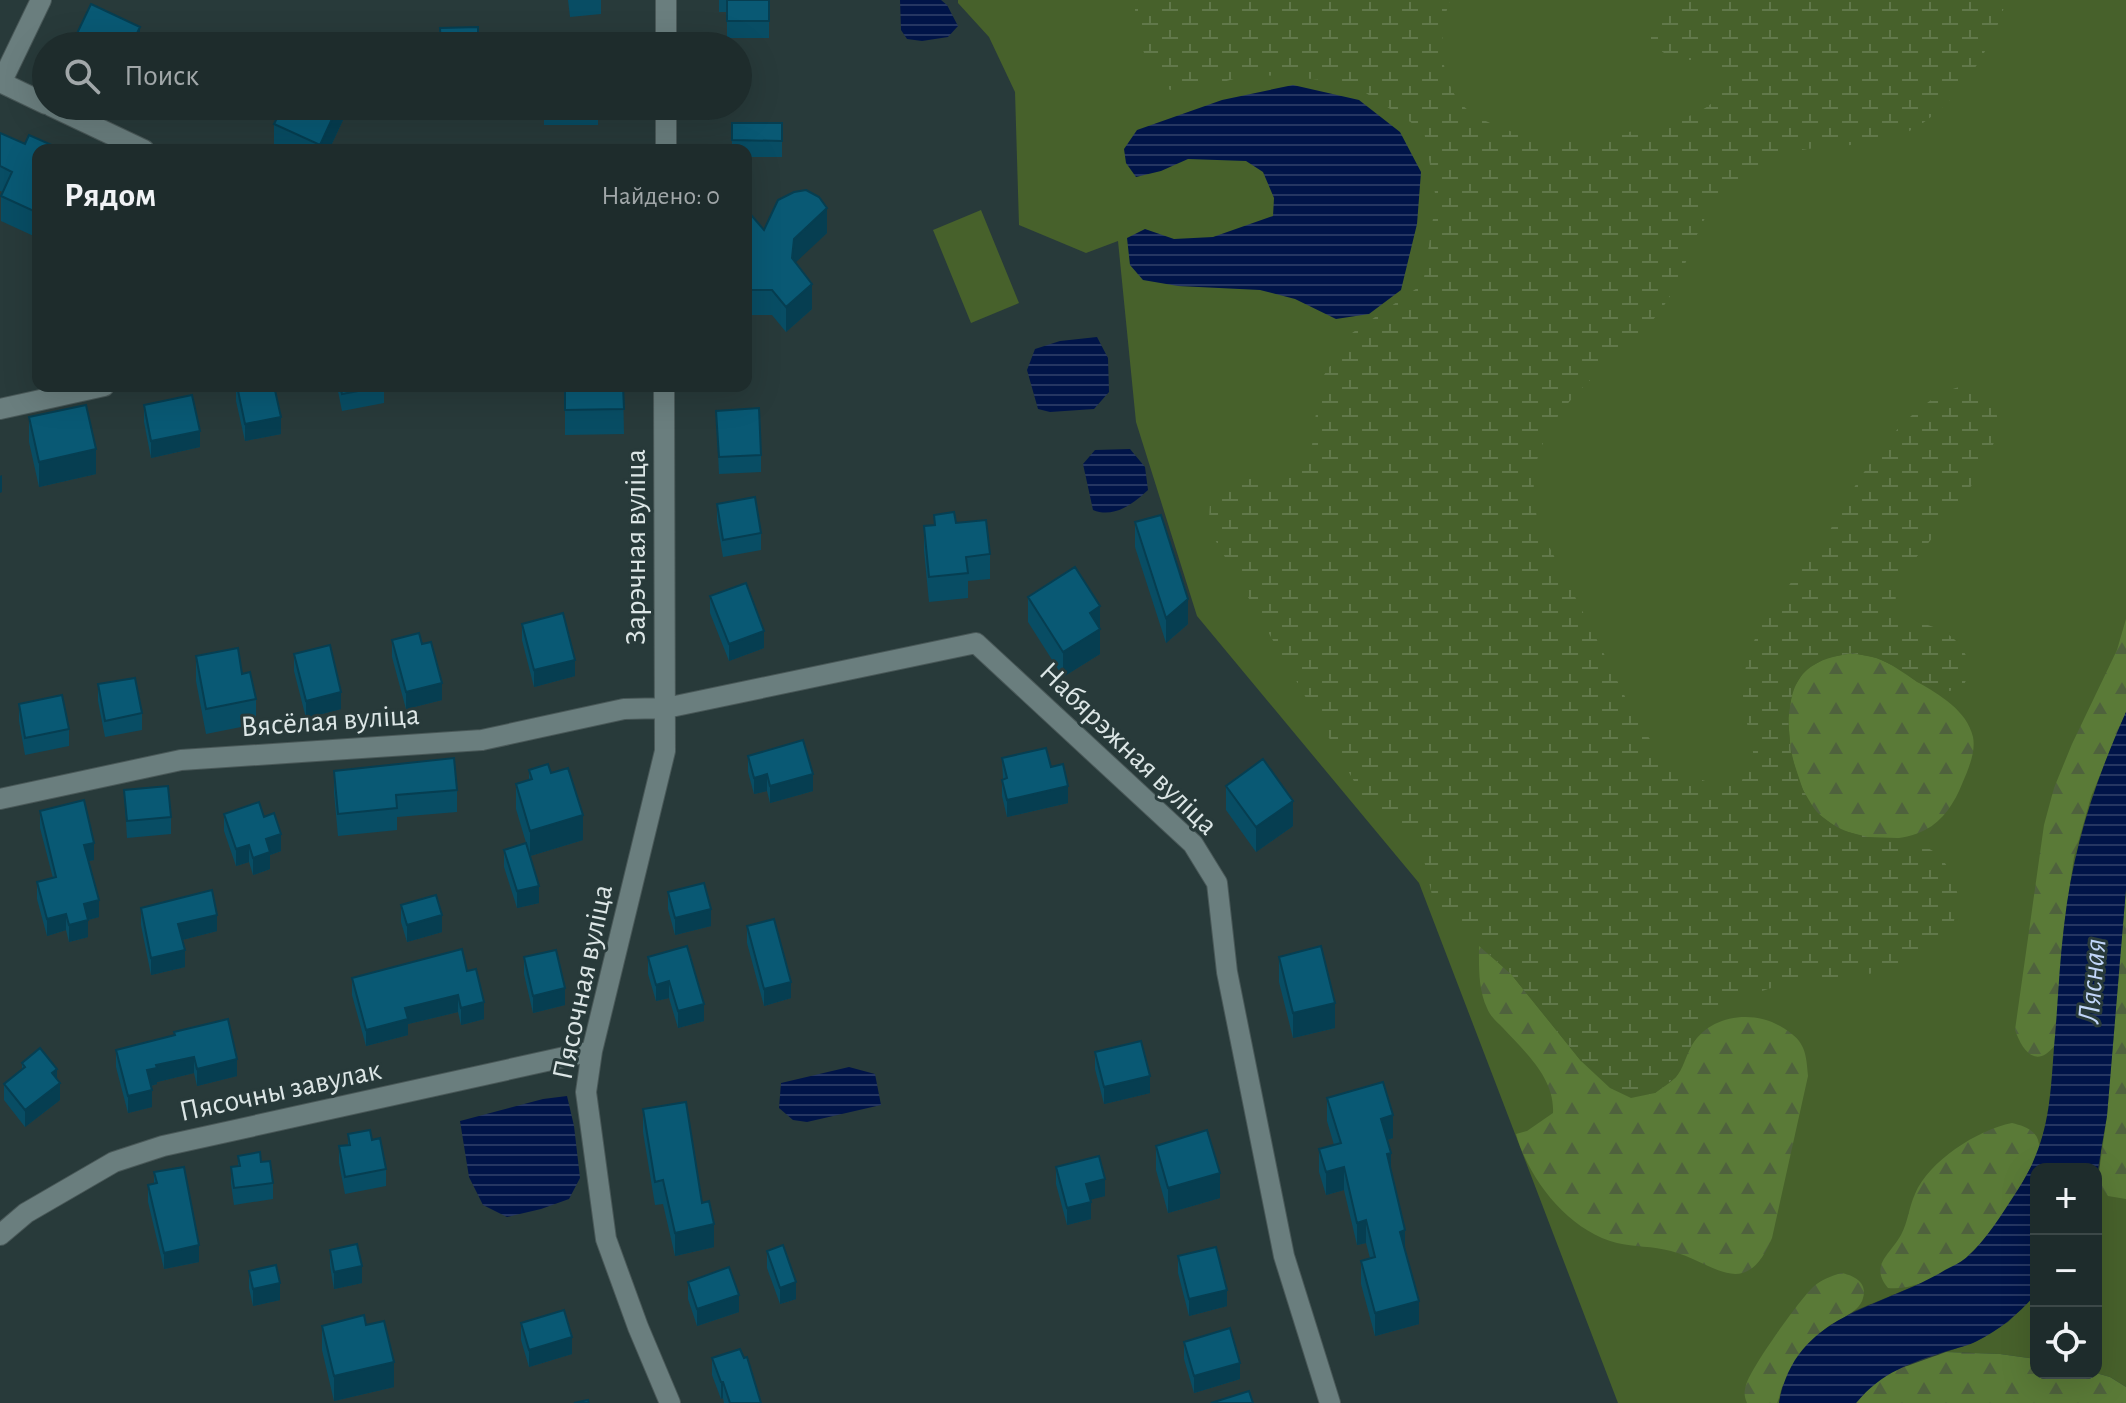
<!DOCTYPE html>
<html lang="ru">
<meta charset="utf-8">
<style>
body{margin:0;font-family:"Alegreya Sans",sans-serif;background:#263434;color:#f1f3f6}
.controls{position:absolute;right:24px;bottom:24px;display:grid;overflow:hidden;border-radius:16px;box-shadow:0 8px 32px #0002}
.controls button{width:72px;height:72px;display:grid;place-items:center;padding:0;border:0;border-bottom:2px solid #3c4848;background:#1e2c2c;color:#f1f3f6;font:40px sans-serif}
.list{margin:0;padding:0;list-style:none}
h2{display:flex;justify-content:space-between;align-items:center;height:104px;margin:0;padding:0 32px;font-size:34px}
h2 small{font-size:26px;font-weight:400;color:#a1a7a9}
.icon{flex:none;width:44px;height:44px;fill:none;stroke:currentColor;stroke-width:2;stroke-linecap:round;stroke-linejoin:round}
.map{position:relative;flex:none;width:2126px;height:1403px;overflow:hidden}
.search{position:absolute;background:#1e2c2c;box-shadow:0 8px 32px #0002;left:32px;top:32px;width:720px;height:88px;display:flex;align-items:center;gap:20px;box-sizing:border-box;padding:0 28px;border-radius:44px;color:#a1a7a9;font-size:30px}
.panel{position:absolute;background:#1e2c2c;box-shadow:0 8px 32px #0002;left:32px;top:144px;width:720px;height:248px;border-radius:16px}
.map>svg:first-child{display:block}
</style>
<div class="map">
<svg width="2126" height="1403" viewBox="0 0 2126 1403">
<defs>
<pattern id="forest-firs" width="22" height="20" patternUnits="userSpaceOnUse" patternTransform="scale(2)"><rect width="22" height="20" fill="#5a7a37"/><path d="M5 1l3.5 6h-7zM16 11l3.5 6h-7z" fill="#4f623d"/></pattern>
<pattern id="wetland-marsh" width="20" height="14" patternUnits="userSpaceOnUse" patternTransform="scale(2)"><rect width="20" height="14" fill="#47612b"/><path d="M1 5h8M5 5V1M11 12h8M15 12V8" fill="none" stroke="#61784a"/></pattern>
<pattern id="water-rules" width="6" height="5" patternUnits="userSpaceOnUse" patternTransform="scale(2)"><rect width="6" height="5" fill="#001448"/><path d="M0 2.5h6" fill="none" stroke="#253662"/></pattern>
</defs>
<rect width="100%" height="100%" fill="#283a3a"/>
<!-- green -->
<path fill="#47612b" d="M 958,0 L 2126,0 L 2126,712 L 2115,737 L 2064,927 L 2050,1111 L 2038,1152 L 1931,1279 L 1852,1312 L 1823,1330 L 1782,1387 L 1779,1403 L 1618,1403 L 1419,883 L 1197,616 L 1136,422 L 1118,241 L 1086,253 L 1019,225 L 1015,92 L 989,37 L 958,3 Z
M 981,210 L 1019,303 L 971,323 L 933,230 Z
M 2126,889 L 2126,1387 L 2110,1377 L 2096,1373 L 2096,1180 L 2099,1172 Z
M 2036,1294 L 2036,1359 L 2000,1354 L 1946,1352 L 1977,1341 L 2008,1322 Z"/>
<!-- forest -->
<path fill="url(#forest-firs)" d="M 2126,619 L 2126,712 L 2091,797 L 2074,857 L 2064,927 L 2055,1045 C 2036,1070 2022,1050 2015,1030 L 2044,825 L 2054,788 L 2072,744 L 2117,650 Z
M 1852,653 C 1860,655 1868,655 1876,658 C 1892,663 1904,674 1918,682 C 1939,695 1967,710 1973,737 C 1976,752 1968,770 1962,784 C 1955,802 1943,821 1925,830 C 1894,847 1841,838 1817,812 C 1791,784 1774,698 1807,670 C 1819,659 1836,656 1852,653 Z
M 2126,889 L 2126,1199 L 2108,1196 L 2100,1185 L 2099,1172 L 2107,1116 Z
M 1479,946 L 1511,974 L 1581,1061 L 1655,1093 C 1661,1088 1669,1084 1675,1078 C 1683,1070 1686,1055 1692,1045 C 1709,1016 1751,1009 1780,1026 C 1804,1040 1806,1049 1808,1076 L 1772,1238 C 1745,1303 1714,1262 1671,1251 C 1653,1246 1634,1247 1617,1243 C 1569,1231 1529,1180 1516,1134 L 1527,1131 L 1553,1113 C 1555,1078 1525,1052 1503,1028 C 1497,1022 1490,1016 1487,1008 C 1478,988 1479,967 1479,946 Z
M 2012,1123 C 2024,1126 2037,1130 2039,1144 C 2040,1155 2030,1168 2025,1178 C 2011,1204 1989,1237 1967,1257 C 1948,1273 1913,1291 1888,1288 C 1869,1265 1890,1255 1901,1235 C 1908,1222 1909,1207 1915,1194 C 1929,1161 1977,1130 2012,1123 Z
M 1841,1273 C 1853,1275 1868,1282 1863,1298 C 1859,1314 1836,1319 1825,1329 C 1816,1336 1789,1375 1783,1385 C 1780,1391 1780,1397 1777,1403 L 1747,1403 C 1744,1396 1744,1392 1746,1385 C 1752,1366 1798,1302 1813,1287 C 1821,1280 1831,1276 1841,1273 Z
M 1946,1352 L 2000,1354 L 2036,1359 L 2036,1373 L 2096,1373 L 2110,1377 L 2126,1387 L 2126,1403 L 1856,1403 L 1873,1384 L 1893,1371 Z"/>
<!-- wetland -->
<path fill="url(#wetland-marsh)" d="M 1134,0 L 1450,0 C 1439,31 1438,71 1458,100 C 1473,121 1520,136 1545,140 C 1577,144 1611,136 1642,129 C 1665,123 1698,118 1715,100 C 1723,93 1725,82 1726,72 L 1718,63 C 1690,57 1673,66 1651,42 L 1651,28 L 1659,16 L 1694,0 L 2006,0 C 1993,51 1948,120 1895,137 C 1861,148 1823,144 1787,153 C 1770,157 1754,168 1739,178 C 1696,207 1691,268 1663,307 C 1628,356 1567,386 1543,443 C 1530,473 1533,494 1538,525 C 1562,572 1587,619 1610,666 C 1625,696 1639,729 1662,754 C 1676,768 1696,779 1714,784 C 1730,788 1741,785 1750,770 C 1758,755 1749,738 1747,723 C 1744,707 1741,691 1744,675 C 1749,654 1756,631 1768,613 C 1783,590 1804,569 1820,546 C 1829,535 1834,521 1841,509 C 1861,476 1881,443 1910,417 C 1934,395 1980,363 1996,412 C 2010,454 1927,543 1901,576 C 1877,635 1941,611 1963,650 C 1971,663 1970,671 1964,685 L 1950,691 L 1934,690 L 1917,682 L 1900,669 L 1877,658 L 1852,653 L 1826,658 L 1805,670 L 1793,689 L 1788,718 L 1791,754 L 1803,790 L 1816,812 L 1840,830 L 1868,837 L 1897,838 L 1919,843 L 1940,855 L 1953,876 L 1959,900 L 1951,933 L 1925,958 L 1898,970 L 1777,986 L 1741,998 L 1712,1018 L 1692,1044 L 1676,1077 L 1655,1093 L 1631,1098 L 1610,1088 L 1581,1061 L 1511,974 L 1434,904 L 1424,860 L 1405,825 L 1370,809 L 1214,538 L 1209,520 L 1210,503 L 1233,484 L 1250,479 L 1279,476 L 1300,466 L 1312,445 L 1320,381 L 1352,333 L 1423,284 L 1436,199 L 1424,131 L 1349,82 L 1251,74 L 1202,88 L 1170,90 L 1151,71 L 1138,37 Z"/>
<!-- water -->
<path fill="url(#water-rules)" d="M 900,0 L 941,0 L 947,5 L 958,26 L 948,37 L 922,41 L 907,39 L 901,30 Z
M 1293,85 L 1359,100 L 1400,132 L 1421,172 L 1417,224 L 1401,290 L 1369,314 L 1336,319 L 1295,299 L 1260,290 L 1178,286 L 1143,280 L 1130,265 L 1127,238 L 1145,229 L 1174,239 L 1213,237 L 1273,216 L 1274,198 L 1263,172 L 1246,161 L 1188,159 L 1161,171 L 1136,177 L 1126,163 L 1124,149 L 1137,130 L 1222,100 Z
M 1097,337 L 1108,358 L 1109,392 L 1094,409 L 1050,412 L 1038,409 L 1027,370 L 1035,349 L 1060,341 Z
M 1130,449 L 1145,467 L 1148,490 C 1134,503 1114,519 1093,510 L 1083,464 L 1095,450 Z
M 2126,712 L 2126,889 L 2107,1116 L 2096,1180 L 2096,1169 L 2036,1169 L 2036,1294 C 2019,1313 2000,1330 1977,1341 C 1968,1346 1957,1348 1947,1351 C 1910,1363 1882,1372 1856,1403 L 1779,1403 C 1796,1312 1880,1310 1945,1270 C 1952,1266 1960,1263 1966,1258 C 1986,1241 2003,1212 2017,1191 C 2049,1142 2050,1102 2054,1047 C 2058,1006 2059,966 2064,926 C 2073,847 2094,784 2126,712 Z
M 849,1067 L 875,1074 L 881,1105 L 807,1122 L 793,1120 L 779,1108 L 781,1083 Z
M 567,1096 L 574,1126 L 580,1178 L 569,1199 L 541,1209 L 507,1217 L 483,1205 L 469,1177 L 460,1121 L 543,1099 Z"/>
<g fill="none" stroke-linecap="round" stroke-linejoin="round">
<defs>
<path id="street" d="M 666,0 L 666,46
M 0,82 L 46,104
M 1,83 L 41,0
M 51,106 L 144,150
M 666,106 L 666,150
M 664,386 L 665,751 L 592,1051 L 586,1092 L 606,1239 L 638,1327 L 670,1403
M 0,409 L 104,386
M 0,799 L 181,760 L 482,740 L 624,709 L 666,708 L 976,643 L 1193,844 L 1217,883 L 1227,972 L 1284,1256 L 1330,1403
M 0,1235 L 26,1213 L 114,1162 L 163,1146 L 592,1051"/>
</defs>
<!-- street casing -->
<use href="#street" stroke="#495858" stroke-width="22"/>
<!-- street -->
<use href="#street" stroke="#6a7e7e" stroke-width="20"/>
</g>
<!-- wall -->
<path fill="#084d64" d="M 568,0 L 601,0 L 601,14 L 570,17 Z
M 719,0 L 769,0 L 769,38 L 727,38 L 727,12 L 719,12 Z
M 343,106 L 343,120 L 329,150 L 274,149 L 274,124 Z
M 544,106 L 598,106 L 598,125 L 544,125 Z
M 732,123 L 782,123 L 782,157 L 746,157 L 746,150 L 732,150 Z
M 0,133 L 38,150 L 38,238 L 1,221 L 1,196 L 3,192 L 0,191 Z
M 746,209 L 764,230 L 827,233 L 795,262 L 812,309 L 786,332 L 772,315 L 746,315 Z
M 236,386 L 281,434 L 245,441 L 236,401 Z
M 337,386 L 384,386 L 384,403 L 342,411 Z
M 565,386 L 623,386 L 624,434 L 565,435 Z
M 144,405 L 200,447 L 151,458 L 144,422 Z
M 716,411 L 761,455 L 761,472 L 719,474 Z
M 29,417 L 96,474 L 39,487 L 29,442 Z
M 717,504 L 761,533 L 761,550 L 723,557 L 717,521 Z
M 934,515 L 956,523 L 990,554 L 990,579 L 968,581 L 968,598 L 929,602 L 924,551 L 924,526 L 934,525 Z
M 1135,522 L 1188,624 L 1166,643 L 1135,547 Z
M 710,596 L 764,648 L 729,661 L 710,613 Z
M 1028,597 L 1100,606 L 1100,654 L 1063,677 L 1028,622 Z
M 522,624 L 575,676 L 534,687 L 522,640 Z
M 392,640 L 422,644 L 442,700 L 406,709 L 392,657 Z
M 294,654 L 341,709 L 306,718 L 294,671 Z
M 196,656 L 242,674 L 256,699 L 256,724 L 206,734 L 196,681 Z
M 98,684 L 142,713 L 142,730 L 105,737 L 98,701 Z
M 19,704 L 69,729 L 69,746 L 25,755 L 19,721 Z
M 748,756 L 813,791 L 770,803 L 767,791 L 754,794 L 748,772 Z
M 1002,758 L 1051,767 L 1068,803 L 1007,817 L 1002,796 L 1002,780 L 1003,779 Z
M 529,770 L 551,773 L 583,840 L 530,856 L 516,809 L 516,784 L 529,780 Z
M 334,771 L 457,790 L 457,812 L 397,817 L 397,830 L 338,836 L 334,793 Z
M 1226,786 L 1293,826 L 1256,852 L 1226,810 Z
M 124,790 L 171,817 L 171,834 L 127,838 Z
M 40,811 L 94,860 L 89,861 L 99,917 L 88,920 L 88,937 L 69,942 L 66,930 L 47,936 L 37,899 L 37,882 L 53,878 L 40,828 Z
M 224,814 L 264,817 L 281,851 L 270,855 L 270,869 L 253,875 L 249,862 L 236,866 L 224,831 Z
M 504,850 L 539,903 L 517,908 L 504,867 Z
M 668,892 L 711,926 L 675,935 L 668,909 Z
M 401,905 L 442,932 L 407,942 L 401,922 Z
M 141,908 L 217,931 L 182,940 L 185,967 L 151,975 L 141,925 Z
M 747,926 L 791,998 L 764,1006 L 747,943 Z
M 524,957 L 565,1005 L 533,1013 L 524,974 Z
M 648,957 L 704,1021 L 678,1028 L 669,998 L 656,1001 L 648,974 Z
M 1279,957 L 1335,1028 L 1293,1038 L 1279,982 Z
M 467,971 L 484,1019 L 461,1025 L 458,1012 L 408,1024 L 408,1035 L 366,1046 L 352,995 L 352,978 Z
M 174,1032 L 237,1076 L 197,1086 L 194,1073 L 157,1082 L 157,1084 L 151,1086 L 152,1107 L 128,1113 L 116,1067 L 116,1050 L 174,1035 Z
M 1095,1052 L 1150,1093 L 1104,1104 L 1095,1069 Z
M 22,1063 L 57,1080 L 60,1100 L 25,1127 L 4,1100 L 4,1084 L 22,1070 Z
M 1327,1098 L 1393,1138 L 1387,1140 L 1391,1173 L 1419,1324 L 1375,1336 L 1361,1284 L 1361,1261 L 1370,1258 L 1366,1243 L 1357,1245 L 1344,1190 L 1326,1195 L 1319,1172 L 1319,1149 L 1334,1145 L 1327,1121 Z
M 643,1109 L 702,1203 L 714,1247 L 675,1256 L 663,1204 L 655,1205 L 643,1132 Z
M 348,1134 L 372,1140 L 386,1169 L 386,1186 L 345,1194 L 339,1163 L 339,1146 L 348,1145 Z
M 1156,1146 L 1220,1198 L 1168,1213 L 1156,1170 Z
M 238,1156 L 273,1183 L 273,1199 L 234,1205 L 231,1184 L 231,1167 L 238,1166 Z
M 1056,1167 L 1105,1196 L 1090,1199 L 1091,1219 L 1067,1225 L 1056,1184 Z
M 154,1172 L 199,1262 L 164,1269 L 148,1202 L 148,1185 L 154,1184 Z
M 330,1250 L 362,1283 L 334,1289 L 330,1266 Z
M 767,1251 L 796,1299 L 780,1304 L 767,1268 Z
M 1178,1256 L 1227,1306 L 1189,1316 L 1178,1273 Z
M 249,1271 L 280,1300 L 253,1306 L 249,1288 Z
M 688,1282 L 739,1312 L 697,1326 L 688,1299 Z
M 521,1323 L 572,1354 L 529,1367 L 521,1340 Z
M 366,1325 L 394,1387 L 334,1401 L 322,1350 L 322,1326 Z
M 1184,1342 L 1240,1379 L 1194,1393 L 1184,1359 Z
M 712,1358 L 761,1403 L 724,1403 L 723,1398 L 721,1399 L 712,1375 Z"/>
<!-- shaded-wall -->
<path fill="#063e51" d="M 140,27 L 140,46 L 131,46 Z
M 338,106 L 343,106 L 343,120 L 329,150 L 320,150 L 320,145 Z
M 827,208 L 827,233 L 794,264 L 792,258 L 794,239 Z
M 812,284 L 812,309 L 786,332 L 786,307 Z
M 444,386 L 470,386 L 444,392 Z
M 281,417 L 281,434 L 245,441 L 245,424 Z
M 200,431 L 200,447 L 151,458 L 151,441 Z
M 96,449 L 96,474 L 39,487 L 39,462 Z
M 2,475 L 2,492 L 0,493 L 0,476 Z
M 1188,599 L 1188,624 L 1166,643 L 1166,618 Z
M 1100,606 L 1100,654 L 1063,677 L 1063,652 L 1090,613 Z
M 764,631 L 764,648 L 729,661 L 729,644 Z
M 575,660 L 575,676 L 534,687 L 534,670 Z
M 442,683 L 442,700 L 406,709 L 406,692 Z
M 341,692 L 341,709 L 306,718 L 306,701 Z
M 767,774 L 767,791 L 754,794 L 754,778 Z
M 813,774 L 813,791 L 770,803 L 770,786 Z
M 1068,786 L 1068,803 L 1007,817 L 1007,800 Z
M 1293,801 L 1293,826 L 1256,852 L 1256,827 Z
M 583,815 L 583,840 L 530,856 L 530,831 Z
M 281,834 L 281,851 L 270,855 L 270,869 L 253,875 L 253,858 L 266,839 Z
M 94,843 L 94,860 L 84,862 L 84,845 Z
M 249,845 L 249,862 L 236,866 L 236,849 Z
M 539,886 L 539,903 L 517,908 L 517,891 Z
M 99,900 L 99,917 L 84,921 L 84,904 Z
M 711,909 L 711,926 L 675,935 L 675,918 Z
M 66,914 L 66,930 L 47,936 L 47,919 Z
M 217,915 L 217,931 L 178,941 L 178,924 Z
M 442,915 L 442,932 L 407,942 L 407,925 Z
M 88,920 L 88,937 L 69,942 L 69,925 Z
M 185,950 L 185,967 L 151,975 L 151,958 Z
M 669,981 L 669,998 L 656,1001 L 656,985 Z
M 791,982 L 791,998 L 764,1006 L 764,989 Z
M 565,988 L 565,1005 L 533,1013 L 533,996 Z
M 458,995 L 458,1012 L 408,1024 L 408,1035 L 366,1046 L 366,1030 L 405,1008 Z
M 484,1002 L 484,1019 L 461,1025 L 461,1008 Z
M 1335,1003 L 1335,1028 L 1293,1038 L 1293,1013 Z
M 704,1004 L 704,1021 L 678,1028 L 678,1011 Z
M 194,1057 L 194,1073 L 157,1082 L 157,1084 L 147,1087 L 147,1070 L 156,1065 Z
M 237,1059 L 237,1076 L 197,1086 L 197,1069 Z
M 57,1069 L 57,1085 L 60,1083 L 60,1100 L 25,1127 L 25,1110 L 52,1073 Z
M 1150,1076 L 1150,1093 L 1104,1104 L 1104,1087 Z
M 152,1090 L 152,1107 L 128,1113 L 128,1096 Z
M 1393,1115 L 1393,1138 L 1381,1142 L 1381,1119 Z
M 1391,1153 L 1391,1176 L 1387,1154 Z
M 1344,1167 L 1344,1190 L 1326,1195 L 1326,1172 Z
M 1220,1173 L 1220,1198 L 1168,1213 L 1168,1188 Z
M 1105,1179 L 1105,1196 L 1086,1201 L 1086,1184 Z
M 1091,1202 L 1091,1219 L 1067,1225 L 1067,1208 Z
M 1366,1220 L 1366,1243 L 1357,1245 L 1357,1223 Z
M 714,1224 L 714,1247 L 675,1256 L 675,1233 Z
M 1405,1230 L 1405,1253 L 1400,1232 Z
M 199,1245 L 199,1262 L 164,1269 L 164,1253 Z
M 362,1266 L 362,1283 L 334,1289 L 334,1272 Z
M 796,1282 L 796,1299 L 780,1304 L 780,1288 Z
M 280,1283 L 280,1300 L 253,1306 L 253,1289 Z
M 1227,1290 L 1227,1306 L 1189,1316 L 1189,1299 Z
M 739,1295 L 739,1312 L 697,1326 L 697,1309 Z
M 1419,1301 L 1419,1324 L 1375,1336 L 1375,1313 Z
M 572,1337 L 572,1354 L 529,1367 L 529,1350 Z
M 394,1362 L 394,1387 L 334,1401 L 334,1376 Z
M 1240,1363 L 1240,1379 L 1194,1393 L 1194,1376 Z
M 721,1382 L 723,1382 L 723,1398 L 721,1399 Z"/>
<!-- building -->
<path fill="#095974" stroke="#063e51" stroke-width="2" d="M 727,0 L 769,0 L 769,21 L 727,21 Z
M 91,4 L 140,27 L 131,46 L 71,46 Z
M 478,27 L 478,46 L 441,46 L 440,28 Z
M 544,35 L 568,35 L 569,46 L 598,46 L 544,46 Z
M 283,106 L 338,106 L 320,145 L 274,124 Z
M 732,123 L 782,123 L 782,141 L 732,140 Z
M 0,133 L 25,144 L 29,135 L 63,150 L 38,150 L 38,213 L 1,196 L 12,172 L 0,166 Z
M 806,190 L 819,197 L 827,208 L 794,239 L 792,258 L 812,284 L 786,307 L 772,290 L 746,290 L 746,209 L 764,230 L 778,200 L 794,192 Z
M 237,386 L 274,386 L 281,417 L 245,424 Z
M 340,386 L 384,386 L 342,394 Z
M 565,386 L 623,386 L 624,409 L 565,410 Z
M 192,395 L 200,431 L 151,441 L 144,405 Z
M 86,405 L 96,449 L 39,462 L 29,417 Z
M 759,408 L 761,455 L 719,457 L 716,411 Z
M 755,497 L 761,533 L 723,540 L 717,504 Z
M 954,512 L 956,523 L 986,520 L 990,554 L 966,557 L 968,573 L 929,577 L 924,526 L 935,525 L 934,515 Z
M 1161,515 L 1188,599 L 1166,618 L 1135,522 Z
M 1075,567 L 1100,606 L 1090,613 L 1100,629 L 1063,652 L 1028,597 Z
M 746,583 L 764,631 L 729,644 L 710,596 Z
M 563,613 L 575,660 L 534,670 L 522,624 Z
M 419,633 L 422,644 L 431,642 L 442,683 L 406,692 L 392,640 Z
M 330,645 L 341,692 L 306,701 L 294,654 Z
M 238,648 L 242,674 L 250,672 L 256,699 L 206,709 L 196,656 Z
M 135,678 L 142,713 L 105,721 L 98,684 Z
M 62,695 L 69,729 L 25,738 L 19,704 Z
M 803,740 L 813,774 L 770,786 L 767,774 L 754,778 L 748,756 Z
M 1046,748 L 1051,767 L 1063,764 L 1068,786 L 1007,800 L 1002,780 L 1007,778 L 1002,758 Z
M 454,758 L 457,790 L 396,795 L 397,808 L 338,814 L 334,771 Z
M 1263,759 L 1293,801 L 1256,827 L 1226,786 Z
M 548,764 L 551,773 L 568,768 L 583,815 L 530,831 L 516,784 L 532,779 L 529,770 Z
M 168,786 L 171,817 L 127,821 L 124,790 Z
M 84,800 L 94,843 L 84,845 L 99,900 L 84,904 L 88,920 L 69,925 L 66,914 L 47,919 L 37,882 L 56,877 L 40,811 Z
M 259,802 L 264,817 L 274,813 L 281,834 L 266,839 L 270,852 L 253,858 L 249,845 L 236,849 L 224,814 Z
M 526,843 L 539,886 L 517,891 L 504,850 Z
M 704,883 L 711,909 L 675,918 L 668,892 Z
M 212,890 L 217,915 L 178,924 L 185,950 L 151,958 L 141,908 Z
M 436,895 L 442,915 L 407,925 L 401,905 Z
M 774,919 L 791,982 L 764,989 L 747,926 Z
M 687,946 L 704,1004 L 678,1011 L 669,981 L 656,985 L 648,957 Z
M 1321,946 L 1335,1003 L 1293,1013 L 1279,957 Z
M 462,949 L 467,971 L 476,969 L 484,1002 L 461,1008 L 458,995 L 405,1008 L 408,1019 L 366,1030 L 352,978 Z
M 556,950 L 565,988 L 533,996 L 524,957 Z
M 228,1019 L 237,1059 L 197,1069 L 194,1057 L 156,1065 L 157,1068 L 147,1070 L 152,1090 L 128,1096 L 116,1050 L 175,1035 L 174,1032 Z
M 1141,1041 L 1150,1076 L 1104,1087 L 1095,1052 Z
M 40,1048 L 57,1069 L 52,1073 L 60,1083 L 25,1110 L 4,1084 L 25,1067 L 22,1063 Z
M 1383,1082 L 1393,1115 L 1381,1119 L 1391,1153 L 1387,1154 L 1405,1230 L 1400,1232 L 1419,1301 L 1375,1313 L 1361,1261 L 1375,1257 L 1366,1220 L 1357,1223 L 1344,1167 L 1326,1172 L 1319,1149 L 1341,1143 L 1327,1098 Z
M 686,1102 L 702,1203 L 709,1201 L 714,1224 L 675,1233 L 663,1180 L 655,1182 L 643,1109 Z
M 370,1130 L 372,1140 L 380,1138 L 386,1169 L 345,1177 L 339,1146 L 350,1145 L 348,1134 Z
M 1207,1130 L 1220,1173 L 1168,1188 L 1156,1146 Z
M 260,1152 L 261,1162 L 270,1161 L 273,1183 L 234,1188 L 231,1167 L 240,1166 L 238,1156 Z
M 1099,1156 L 1105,1179 L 1086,1184 L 1091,1202 L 1067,1208 L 1056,1167 Z
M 184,1167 L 199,1245 L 164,1253 L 148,1185 L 157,1183 L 154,1172 Z
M 357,1244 L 362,1266 L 334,1272 L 330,1250 Z
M 783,1245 L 796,1282 L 780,1288 L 767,1251 Z
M 1216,1247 L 1227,1290 L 1189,1299 L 1178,1256 Z
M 276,1265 L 280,1283 L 253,1289 L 249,1271 Z
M 729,1267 L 739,1295 L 697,1309 L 688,1282 Z
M 564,1310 L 572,1337 L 529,1350 L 521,1323 Z
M 364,1315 L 366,1325 L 384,1321 L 394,1362 L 334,1376 L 322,1326 Z
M 1230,1328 L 1240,1363 L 1194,1376 L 1184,1342 Z
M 740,1349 L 744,1358 L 747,1357 L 761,1403 L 730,1403 L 723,1382 L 721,1382 L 712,1358 Z
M 1249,1391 L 1253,1403 L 1211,1403 Z
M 588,1400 L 589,1403 L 574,1403 Z"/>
<g text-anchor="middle" stroke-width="6" stroke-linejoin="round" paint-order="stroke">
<!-- street labels -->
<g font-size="30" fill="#dce6e6" stroke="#283a3a">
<text transform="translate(635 547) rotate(-90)" y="10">Зарэчная вуліца</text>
<text transform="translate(330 720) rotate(-4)" y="10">Вясёлая вуліца</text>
<text transform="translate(1129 748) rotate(44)" y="10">Набярэжная вуліца</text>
<text transform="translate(582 982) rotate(-78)" y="10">Пясочная вуліца</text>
<text transform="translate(280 1090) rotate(-12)" y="10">Пясочны завулак</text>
</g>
<!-- water labels -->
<g font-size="32" font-style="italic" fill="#c1d6f8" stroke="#283a3a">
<text transform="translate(2091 981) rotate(-85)" y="11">Лясная</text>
</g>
</g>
</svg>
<div class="controls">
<button>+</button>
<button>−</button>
<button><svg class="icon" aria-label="locate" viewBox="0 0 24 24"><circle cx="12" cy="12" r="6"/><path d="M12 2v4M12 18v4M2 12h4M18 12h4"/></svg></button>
</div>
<div class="search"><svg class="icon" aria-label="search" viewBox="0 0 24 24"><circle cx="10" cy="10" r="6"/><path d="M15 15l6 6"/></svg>Поиск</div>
<section class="panel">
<h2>Рядом<small>Найдено: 0</small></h2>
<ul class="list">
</ul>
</section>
</div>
